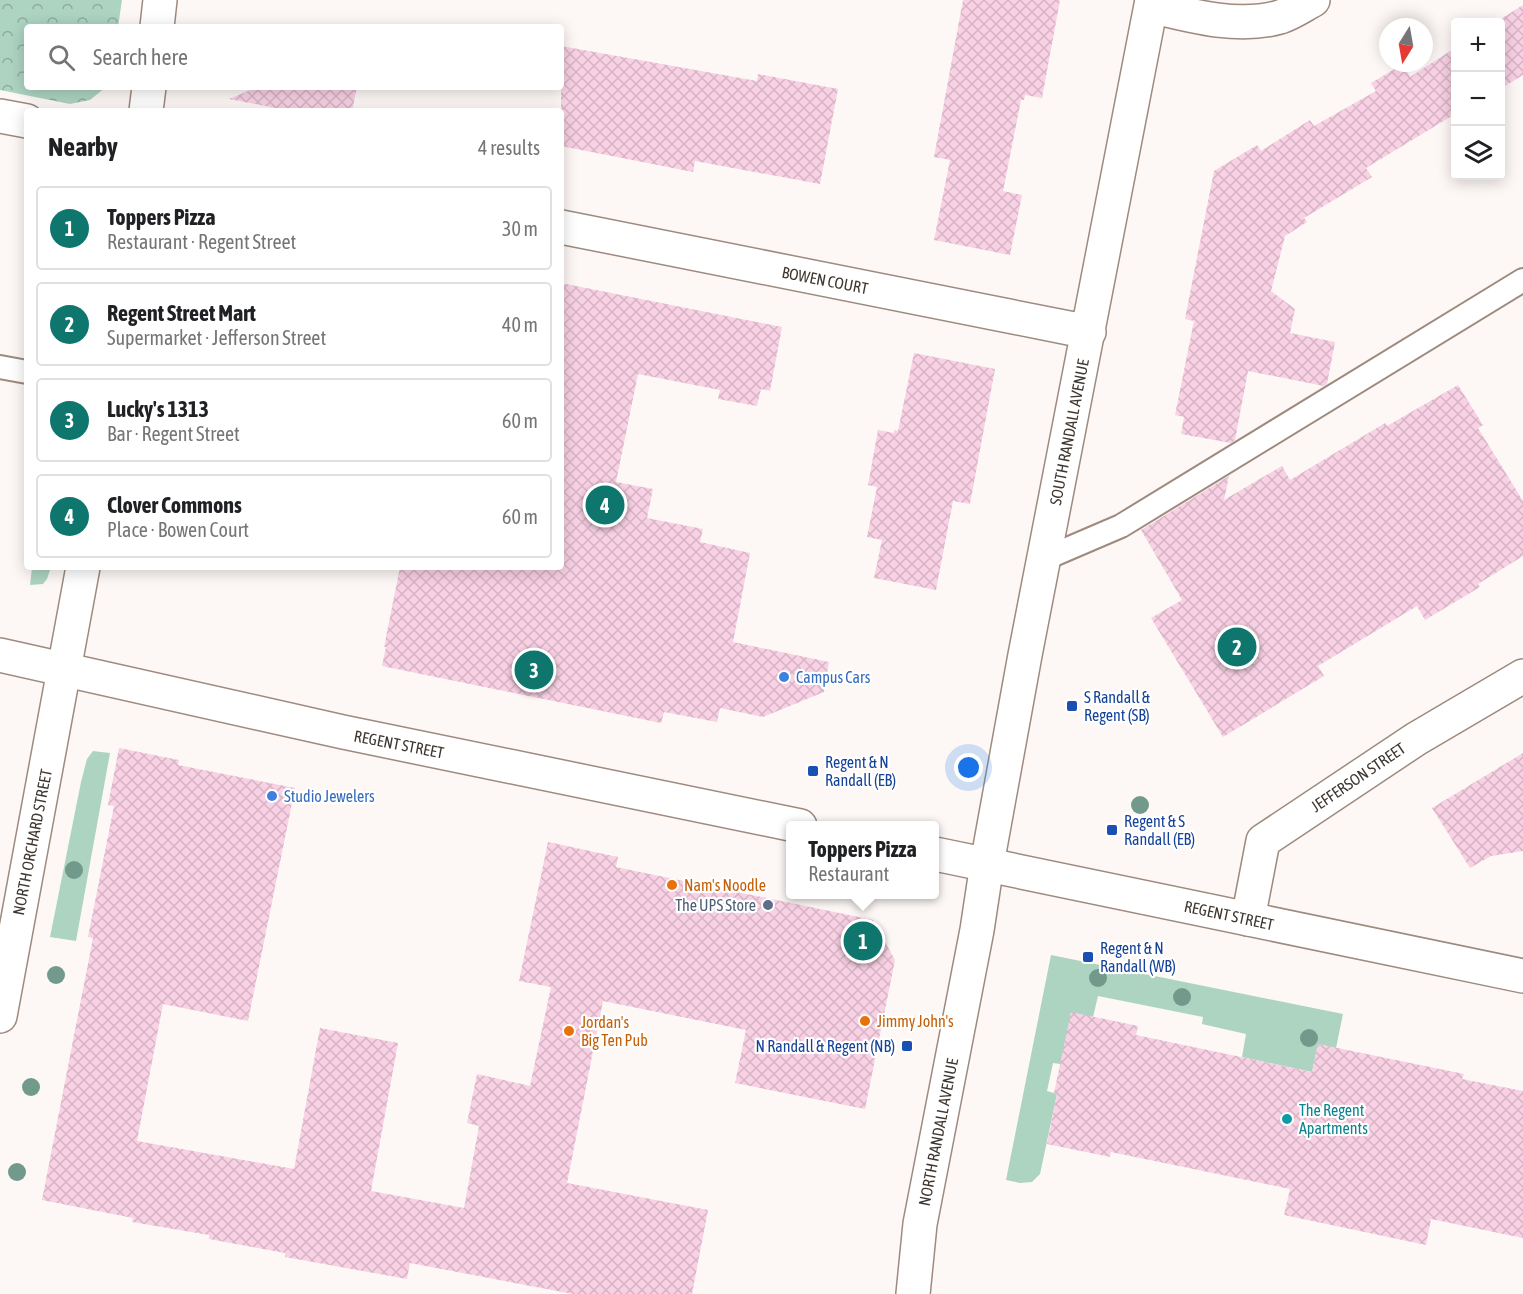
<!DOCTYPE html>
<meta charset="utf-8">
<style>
body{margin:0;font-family:"Asap Condensed",sans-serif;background:#f2f2f2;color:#202124}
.controls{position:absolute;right:18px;top:18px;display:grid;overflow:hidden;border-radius:6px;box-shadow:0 3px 15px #0003}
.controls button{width:54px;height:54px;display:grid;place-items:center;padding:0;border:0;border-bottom:2px solid #e0e0e0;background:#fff;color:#202124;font:30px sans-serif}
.compass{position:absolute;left:1379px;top:18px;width:54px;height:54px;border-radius:50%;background:#fff;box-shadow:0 3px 15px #0003;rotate:191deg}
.you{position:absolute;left:969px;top:768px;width:21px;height:21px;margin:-15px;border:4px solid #fff;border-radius:50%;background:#1a73e8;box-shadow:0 0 0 9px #1a73e833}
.badge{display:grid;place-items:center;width:39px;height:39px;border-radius:50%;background:#0f766e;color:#fff;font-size:20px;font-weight:700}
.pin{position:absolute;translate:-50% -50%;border:3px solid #fff;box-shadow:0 2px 6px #0006}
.popup{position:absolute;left:786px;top:821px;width:153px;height:78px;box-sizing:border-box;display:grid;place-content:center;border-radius:6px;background:#fff;filter:drop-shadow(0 2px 4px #0005);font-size:20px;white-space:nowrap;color:#757577}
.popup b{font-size:22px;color:#202124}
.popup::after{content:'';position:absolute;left:50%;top:100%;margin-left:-12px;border:12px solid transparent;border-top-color:#fff}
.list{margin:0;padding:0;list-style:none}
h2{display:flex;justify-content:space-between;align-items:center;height:78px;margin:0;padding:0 24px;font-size:26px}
h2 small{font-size:20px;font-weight:400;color:#757577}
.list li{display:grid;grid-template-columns:39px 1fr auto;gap:18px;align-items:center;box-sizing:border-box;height:84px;margin:0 12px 12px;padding:0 12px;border:2px solid #e0e0e0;border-radius:6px}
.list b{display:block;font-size:22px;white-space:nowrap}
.list p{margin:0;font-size:20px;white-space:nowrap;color:#757577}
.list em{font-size:20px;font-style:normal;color:#757577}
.icon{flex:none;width:33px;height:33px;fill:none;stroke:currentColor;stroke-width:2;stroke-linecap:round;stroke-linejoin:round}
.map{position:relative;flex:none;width:1523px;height:1294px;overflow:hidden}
.search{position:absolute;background:#fff;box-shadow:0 3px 15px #0003;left:24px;top:24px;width:540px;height:66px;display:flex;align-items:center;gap:15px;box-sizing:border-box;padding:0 21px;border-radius:6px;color:#757577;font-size:22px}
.panel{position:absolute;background:#fff;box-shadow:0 3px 15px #0003;left:24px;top:108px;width:540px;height:462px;border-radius:6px}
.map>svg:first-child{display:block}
</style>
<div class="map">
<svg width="1523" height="1294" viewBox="0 0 1523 1294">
<defs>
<pattern id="park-crowns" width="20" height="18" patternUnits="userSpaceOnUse" patternTransform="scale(1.5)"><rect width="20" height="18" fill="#add3c1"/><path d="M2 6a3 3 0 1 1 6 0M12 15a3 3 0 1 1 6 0" fill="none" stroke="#8eac9d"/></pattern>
<pattern id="building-cross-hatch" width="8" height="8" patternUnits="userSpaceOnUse" patternTransform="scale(1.5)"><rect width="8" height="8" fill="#f8d1e4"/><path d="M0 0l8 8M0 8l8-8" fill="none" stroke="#d6b4c4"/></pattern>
</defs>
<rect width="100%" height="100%" fill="#fdf8f5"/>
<!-- green -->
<path fill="#add3c1" d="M 32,567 L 51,567 L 47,579 L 43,584 L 30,585 Z
M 93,751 L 110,753 L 76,941 L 50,937 L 81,782 L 87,759 Z
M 1051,955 L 1343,1014 L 1336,1048 L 1318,1044 L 1312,1072 L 1242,1057 L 1246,1034 L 1202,1024 L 1203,1017 L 1098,996 L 1093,1017 L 1060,1064 L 1053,1063 L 1047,1091 L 1057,1094 L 1040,1174 L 1032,1182 L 1020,1183 L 1006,1180 Z"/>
<!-- park -->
<path fill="url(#park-crowns)" d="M 0,0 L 122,0 L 118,27 L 27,27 L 27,87 L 106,87 L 90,100 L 70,104 L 0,90 Z"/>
<!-- building -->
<path fill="url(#building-cross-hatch)" d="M 963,0 L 1060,0 L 1042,98 L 1025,95 L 1024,100 L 1021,100 L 1003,191 L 1022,195 L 1010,255 L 934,240 L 950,160 L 934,157 Z
M 1523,5 L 1523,75 L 1500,89 L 1500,22 L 1496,22 Z
M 561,46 L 757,81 L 758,74 L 838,89 L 820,184 L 695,161 L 693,172 L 561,146 Z
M 1455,48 L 1455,114 L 1366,168 L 1372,177 L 1304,218 L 1307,222 L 1285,236 L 1271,291 L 1295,309 L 1290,333 L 1335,342 L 1327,384 L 1324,386 L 1248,371 L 1235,440 L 1231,443 L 1181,434 L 1184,417 L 1175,415 L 1194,321 L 1185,319 L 1214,171 L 1257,145 L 1261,151 L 1310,120 L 1314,126 L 1376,91 L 1371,83 L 1403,64 L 1410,77 Z
M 257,87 L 357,87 L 352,111 L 291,111 L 229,99 Z
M 561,283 L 782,327 L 770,391 L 761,389 L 757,406 L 718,399 L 720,390 L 638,374 L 616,482 L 653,489 L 647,518 L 703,529 L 700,542 L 750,553 L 733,642 L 829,662 L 824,692 L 763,717 L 720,708 L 717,722 L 664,712 L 661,723 L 382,666 L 386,647 L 384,647 L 400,567 L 561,567 Z
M 914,353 L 995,369 L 970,504 L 953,501 L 936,590 L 874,578 L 882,540 L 867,537 L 877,487 L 868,485 L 878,430 L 894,433 L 894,430 L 898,431 Z
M 1458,385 L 1483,425 L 1478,428 L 1523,501 L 1523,556 L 1478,584 L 1480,587 L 1425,620 L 1417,606 L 1318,666 L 1324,676 L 1223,737 L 1151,618 L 1182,600 L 1141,530 L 1229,476 L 1224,500 L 1282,466 L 1290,480 L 1385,423 L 1387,426 Z
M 119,748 L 179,760 L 178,765 L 295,788 L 248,1021 L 163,1004 L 137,1141 L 294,1169 L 320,1028 L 398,1043 L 371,1191 L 464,1208 L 479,1126 L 467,1123 L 477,1074 L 530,1086 L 551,987 L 519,981 L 548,842 L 618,857 L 616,867 L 873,920 L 895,960 L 865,1109 L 735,1083 L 746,1030 L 603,1001 L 567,1183 L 708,1210 L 692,1294 L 573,1294 L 410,1263 L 407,1279 L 285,1257 L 285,1253 L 209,1239 L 209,1235 L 132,1222 L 133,1218 L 42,1200 L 93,938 L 88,937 L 114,806 L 108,805 Z
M 1523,753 L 1523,851 L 1491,856 L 1470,868 L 1432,808 Z
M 1071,1012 L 1138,1026 L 1136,1035 L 1312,1072 L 1318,1044 L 1464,1074 L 1462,1079 L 1523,1091 L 1523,1238 L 1431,1219 L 1426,1245 L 1284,1215 L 1290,1189 L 1111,1152 L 1110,1157 L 1047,1144 L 1057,1094 L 1054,1093 Z"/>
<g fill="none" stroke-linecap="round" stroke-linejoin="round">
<defs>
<path id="service" d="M 0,367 L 27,372
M 1044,559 L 1121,526 L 1523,280"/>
<path id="minor" d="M 1151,6 C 1191,16 1239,29 1280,17 C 1292,13 1302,6 1313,0
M 157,27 L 160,0
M 146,111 L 149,87
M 0,116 L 27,121
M 561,227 L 1089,332
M 987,864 L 1025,655 L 1152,0
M 1248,919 L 1263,841 L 1416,739 L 1523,676
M 0,1016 L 83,567"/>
<path id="tertiary" d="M 913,1294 L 920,1224 L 977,930 L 987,864"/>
<path id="secondary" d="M 0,655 L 343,732 L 800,826
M 935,854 L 1523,976"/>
</defs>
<!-- service casing -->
<use href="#service" stroke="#9e8a7e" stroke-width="26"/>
<!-- minor casing -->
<use href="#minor" stroke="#9e8a7e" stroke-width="36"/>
<!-- tertiary casing -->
<use href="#tertiary" stroke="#9e8a7e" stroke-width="36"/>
<!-- secondary casing -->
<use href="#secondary" stroke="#9e8a7e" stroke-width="36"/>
<!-- service -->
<use href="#service" stroke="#fff" stroke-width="22"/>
<!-- minor -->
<use href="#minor" stroke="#fff" stroke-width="33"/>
<!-- tertiary -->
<use href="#tertiary" stroke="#fff" stroke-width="33"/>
<!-- secondary -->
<use href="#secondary" stroke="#fff" stroke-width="33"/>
</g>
<!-- trees -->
<g fill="#729a8c">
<circle cx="1140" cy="805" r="9"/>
<circle cx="74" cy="870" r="9"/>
<circle cx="56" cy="975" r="9"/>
<circle cx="1098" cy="978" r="9"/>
<circle cx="1182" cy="997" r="9"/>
<circle cx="1309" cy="1038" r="9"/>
<circle cx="31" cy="1087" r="9"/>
<circle cx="17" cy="1172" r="9"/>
</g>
<!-- markers -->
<g fill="#3f7fe0" stroke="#fff" stroke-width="2">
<circle cx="784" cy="677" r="6"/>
<circle cx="272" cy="796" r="6"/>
</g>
<g fill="#1a4fb4" stroke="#fff" stroke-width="2">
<rect x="1066" y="700" width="12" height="12" rx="3"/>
<rect x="807" y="765" width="12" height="12" rx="3"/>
<rect x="1106" y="824" width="12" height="12" rx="3"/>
<rect x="1082" y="951" width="12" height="12" rx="3"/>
<rect x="901" y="1040" width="12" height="12" rx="3"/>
</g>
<g fill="#e8710a" stroke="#fff" stroke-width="2">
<circle cx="672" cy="885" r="6"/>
<circle cx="865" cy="1021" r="6"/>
<circle cx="569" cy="1031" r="6"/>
</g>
<circle fill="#5c6f8a" stroke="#fff" stroke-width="2" cx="768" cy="905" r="6"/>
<circle fill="#0f9aa8" stroke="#fff" stroke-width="2" cx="1287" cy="1119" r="6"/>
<g text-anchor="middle" stroke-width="4.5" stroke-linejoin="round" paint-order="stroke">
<!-- street labels -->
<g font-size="16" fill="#3f3731" stroke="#fff">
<text transform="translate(825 280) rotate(11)" y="6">BOWEN COURT</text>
<text transform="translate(1069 432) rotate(-79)" y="6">SOUTH RANDALL AVENUE</text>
<text transform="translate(399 744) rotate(11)" y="6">REGENT STREET</text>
<text transform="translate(1358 777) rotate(-34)" y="6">JEFFERSON STREET</text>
<text transform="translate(32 842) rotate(-79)" y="6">NORTH ORCHARD STREET</text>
<text transform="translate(1229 915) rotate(12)" y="6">REGENT STREET</text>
<text transform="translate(938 1132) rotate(-79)" y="6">NORTH RANDALL AVENUE</text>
</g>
<!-- shop labels -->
<g font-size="16" fill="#366cbe" stroke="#fff" text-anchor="start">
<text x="796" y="683">Campus Cars</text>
<text x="284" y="802">Studio Jewelers</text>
</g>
<!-- transit labels -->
<g font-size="16" fill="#164399" stroke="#fff" text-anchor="start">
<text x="1084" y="703">S Randall &amp;<tspan x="1084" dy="18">Regent (SB)</tspan></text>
<text x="825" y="768">Regent &amp; N<tspan x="825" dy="18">Randall (EB)</tspan></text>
<text x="1124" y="827">Regent &amp; S<tspan x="1124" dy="18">Randall (EB)</tspan></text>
<text x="1100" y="954">Regent &amp; N<tspan x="1100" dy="18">Randall (WB)</tspan></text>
<text x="895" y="1052" text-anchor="end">N Randall &amp; Regent (NB)</text>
</g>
<!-- food labels -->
<g font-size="16" fill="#c56008" stroke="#fff" text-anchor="start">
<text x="684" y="891">Nam's Noodle</text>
<text x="877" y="1027">Jimmy John's</text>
<text x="581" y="1028">Jordan's<tspan x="581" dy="18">Big Ten Pub</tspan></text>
</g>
<!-- service labels -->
<g font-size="16" fill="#4e5e75" stroke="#fff" text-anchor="end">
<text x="756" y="911">The UPS Store</text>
</g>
<!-- culture labels -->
<g font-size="16" fill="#0d838f" stroke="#fff" text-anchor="start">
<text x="1299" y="1116">The Regent<tspan x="1299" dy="18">Apartments</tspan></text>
</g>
</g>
</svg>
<div class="controls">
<button>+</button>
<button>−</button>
<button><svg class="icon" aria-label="layers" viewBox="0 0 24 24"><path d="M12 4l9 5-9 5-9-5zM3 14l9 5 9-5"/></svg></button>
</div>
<svg class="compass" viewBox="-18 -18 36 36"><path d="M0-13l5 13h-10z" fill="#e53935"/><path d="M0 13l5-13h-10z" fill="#757577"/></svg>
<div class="you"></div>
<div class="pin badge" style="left:863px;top:941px">1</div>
<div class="popup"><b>Toppers Pizza</b>Restaurant</div>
<div class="pin badge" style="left:1237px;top:647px">2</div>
<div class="pin badge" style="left:534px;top:670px">3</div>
<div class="pin badge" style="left:605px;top:505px">4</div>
<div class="search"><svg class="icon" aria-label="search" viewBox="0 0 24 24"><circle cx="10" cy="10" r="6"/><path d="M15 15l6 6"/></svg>Search here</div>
<section class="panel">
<h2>Nearby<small>4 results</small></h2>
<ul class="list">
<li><span class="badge">1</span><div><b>Toppers Pizza</b><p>Restaurant · Regent Street</p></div><em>30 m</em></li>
<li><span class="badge">2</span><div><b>Regent Street Mart</b><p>Supermarket · Jefferson Street</p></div><em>40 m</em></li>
<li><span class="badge">3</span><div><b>Lucky's 1313</b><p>Bar · Regent Street</p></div><em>60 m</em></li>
<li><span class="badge">4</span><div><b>Clover Commons</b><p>Place · Bowen Court</p></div><em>60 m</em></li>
</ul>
</section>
</div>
